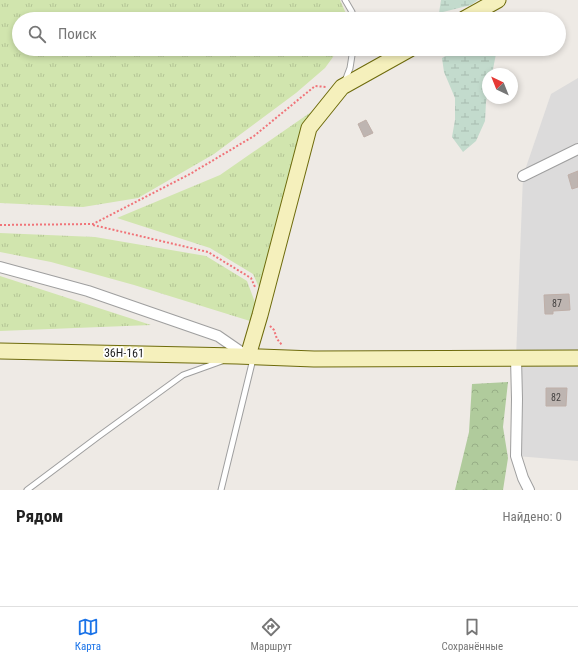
<!DOCTYPE html>
<html lang="ru">
<meta charset="utf-8">
<style>
body{margin:0;font-family:"Roboto Condensed",sans-serif;background:#f6f6f6;color:#222}
.compass{position:absolute;left:482px;top:68px;width:36px;height:36px;border-radius:50%;background:#fff;box-shadow:0 2px 6px #0003;rotate:317deg}
.list{margin:0;padding:0;list-style:none}
h2{display:flex;justify-content:space-between;align-items:center;height:52px;margin:0;padding:0 16px;font-size:17px}
h2 small{font-size:13px;font-weight:400;color:#767676}
.icon{flex:none;width:22px;height:22px;fill:none;stroke:currentColor;stroke-width:2;stroke-linecap:round;stroke-linejoin:round}
.map{position:relative;flex:none;width:578px;height:490px;overflow:hidden}
.search{position:absolute;background:#fff;box-shadow:0 2px 6px #0003;left:12px;right:12px;top:12px;height:44px;display:flex;align-items:center;gap:10px;box-sizing:border-box;padding:0 14px;border-radius:22px;color:#767676;font-size:15px}
.sheet{height:116px;background:#fff}
nav{display:flex;justify-content:space-around;align-items:center;box-sizing:border-box;height:56px;border-top:1px solid #e0e0e0;background:#fff;font-size:11px;color:#767676}
nav a{display:grid;justify-items:center;gap:2px}
nav .on{color:#1a73e8}
.map>svg:first-child{display:block}
</style>
<div class="map">
<svg width="578" height="490" viewBox="0 0 578 490">
<defs>
<pattern id="grass-tufts" width="24" height="20" patternUnits="userSpaceOnUse"><rect width="24" height="20" fill="#d1e5ae"/><path d="M3 7l-1-3M5 7V3M7 7l1-3M15 17l-1-3M17 17v-4M19 17l1-3" fill="none" stroke="#b3c495"/></pattern>
<pattern id="forest-crowns" width="20" height="18" patternUnits="userSpaceOnUse"><rect width="20" height="18" fill="#b0cb9c"/><path d="M2 6a3 3 0 1 1 6 0M12 15a3 3 0 1 1 6 0" fill="none" stroke="#97ae86"/></pattern>
<pattern id="wetland-marsh" width="20" height="14" patternUnits="userSpaceOnUse"><rect width="20" height="14" fill="#c3dbcd"/><path d="M1 5h8M5 5V1M11 12h8M15 12V8" fill="none" stroke="#a7bcb0"/></pattern>
</defs>
<rect width="100%" height="100%" fill="#eeeae5"/>
<!-- residential -->
<path fill="#dcdbdb" d="M 578,78 L 578,461 L 516,456 L 516,358 L 523,176 L 551,94 Z"/>
<!-- grass -->
<path fill="url(#grass-tufts)" d="M 0,0 L 340,0 L 348,18 L 19,19 L 19,49 L 336,49 L 333,57 L 325,68 L 296,93 L 214,154 L 138,198 L 83,207 L 0,203 Z
M 314,110 L 315,121 L 265,301 L 253,274 L 210,248 L 117,218 L 220,175 Z
M 0,233 L 95,237 L 206,256 L 247,281 L 256,305 L 250,321 L 134,285 L 51,262 L 0,252 Z
M 0,276 L 151,325 L 0,331 Z"/>
<!-- forest -->
<path fill="url(#forest-crowns)" d="M 508,382 L 503,427 L 508,458 L 503,490 L 455,490 L 469,432 L 472,384 Z"/>
<!-- wetland -->
<path fill="url(#wetland-marsh)" d="M 441,0 L 478,0 L 471,5 L 439,13 Z
M 458,49 L 497,49 L 492,74 L 488,74 L 488,92 L 486,102 L 485,121 L 476,141 L 463,152 L 452,137 L 455,120 L 455,98 L 444,72 L 442,58 Z"/>
<!-- building -->
<path fill="#beb5b1" stroke="#bfafa8" d="M 366,120 L 373,133 L 364,137 L 358,124 Z
M 578,171 L 578,187 L 572,189 L 568,175 Z
M 569,294 L 570,310 L 553,311 L 553,314 L 545,314 L 544,295 Z
M 546,388 L 567,388 L 566,406 L 546,406 Z"/>
<g fill="none" stroke-linecap="round" stroke-linejoin="round">
<defs>
<path id="lane" d="M 345,0 L 352,12 L 353,19
M 345,81 L 350,68 L 353,49
M 27,490 L 99,436 L 183,375 L 222,361
M 221,490 L 253,359"/>
<path id="street" d="M 523,176 L 578,149
M 0,267 L 88,291 L 218,336 L 247,356
M 516,358 L 517,399 L 516,456 L 523,478 L 529,490"/>
<path id="secondary" d="M 464,19 L 498,0
M 0,351 L 237,356 L 314,359 L 578,358
M 248,356 L 260,315 L 309,128 L 342,87 L 410,49"/>
</defs>
<!-- lane casing -->
<use href="#lane" stroke="#9f9f9f" stroke-width="7"/>
<!-- street casing -->
<use href="#street" stroke="#9f9f9f" stroke-width="12"/>
<!-- secondary casing -->
<use href="#secondary" stroke="#6e6b0c" stroke-width="17"/>
<!-- path -->
<path stroke="#f07479" stroke-width="2" stroke-dasharray="2 2" stroke-linecap="butt" d="M 0,225 L 93,224 L 190,174 L 254,136 L 315,86 L 326,87
M 93,225 L 208,252 L 251,278 L 255,287
M 270,326 L 274,330 L 277,339 L 282,345"/>
<!-- lane -->
<use href="#lane" stroke="#fff" stroke-width="5"/>
<!-- street -->
<use href="#street" stroke="#fff" stroke-width="10"/>
<!-- secondary -->
<use href="#secondary" stroke="#f5f0bc" stroke-width="15"/>
</g>
<g text-anchor="middle" stroke-width="3.5" stroke-linejoin="round" paint-order="stroke">
<!-- number labels -->
<g font-size="10" fill="#464443">
<text x="557" y="307">87</text>
<text x="556" y="401">82</text>
</g>
<!-- street labels -->
<g font-size="12" fill="#1e1e1e" stroke="#fff">
<text transform="translate(124 353) rotate(1)" y="4">36Н-161</text>
</g>
</g>
</svg>
<svg class="compass" viewBox="-18 -18 36 36"><path d="M0-13l5 13h-10z" fill="#e53935"/><path d="M0 13l5-13h-10z" fill="#767676"/></svg>
<div class="search"><svg class="icon" aria-label="search" viewBox="0 0 24 24"><circle cx="10" cy="10" r="6"/><path d="M15 15l6 6"/></svg>Поиск</div>
</div>
<section class="sheet">
<h2>Рядом<small>Найдено: 0</small></h2>
<ul class="list">
</ul>
</section>
<nav>
<a class="on"><svg class="icon" aria-label="map" viewBox="0 0 24 24"><path d="M3 6l6-2 6 2 6-2v14l-6 2-6-2-6 2zM9 4v14M15 6v14"/></svg>Карта</a>
<a><svg class="icon" aria-label="directions" viewBox="0 0 24 24"><path d="M12 3l9 9-9 9-9-9zM9 14v-3h6M13 9l2 2-2 2"/></svg>Маршрут</a>
<a><svg class="icon" aria-label="saved" viewBox="0 0 24 24"><path d="M7 4h10v16l-5-4-5 4z"/></svg>Сохранённые</a>
</nav>
